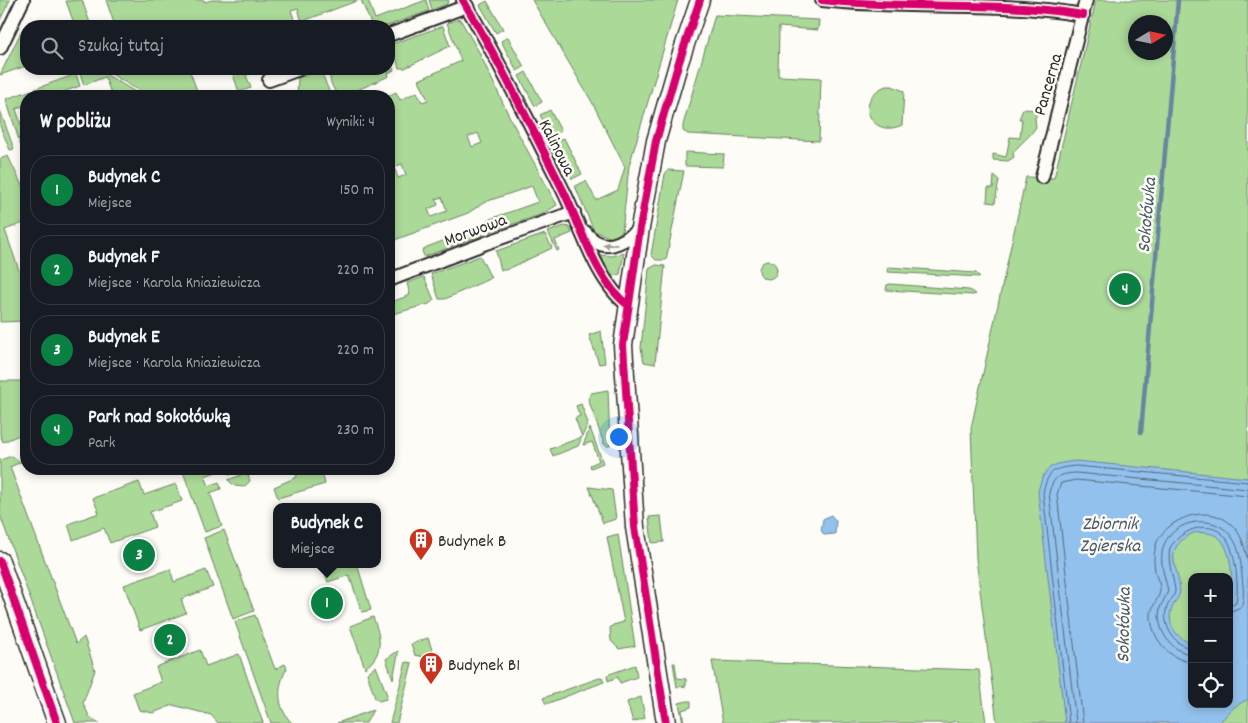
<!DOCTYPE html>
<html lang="pl">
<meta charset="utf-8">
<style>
body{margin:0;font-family:Dekko,sans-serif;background:#242831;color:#f1f3f6}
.controls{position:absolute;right:15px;bottom:15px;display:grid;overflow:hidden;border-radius:10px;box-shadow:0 2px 8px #0003}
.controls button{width:45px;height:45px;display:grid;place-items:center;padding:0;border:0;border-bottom:1px solid #363941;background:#171b24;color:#f1f3f6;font:25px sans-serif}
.compass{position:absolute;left:1128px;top:15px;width:45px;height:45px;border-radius:50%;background:#171b24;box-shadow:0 2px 8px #0003;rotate:80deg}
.you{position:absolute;left:618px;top:436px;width:18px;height:18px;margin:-12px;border:4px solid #fff;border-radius:50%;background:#1a73e8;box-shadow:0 0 0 8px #1a73e833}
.badge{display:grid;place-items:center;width:32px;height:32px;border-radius:50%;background:#0b8043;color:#fff;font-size:16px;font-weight:700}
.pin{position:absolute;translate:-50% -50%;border:2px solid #fff;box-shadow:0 1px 5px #0006}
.popup{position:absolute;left:273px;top:503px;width:108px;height:65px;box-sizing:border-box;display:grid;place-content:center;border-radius:10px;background:#171b24;filter:drop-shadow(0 1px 4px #0005);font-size:16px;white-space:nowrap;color:#9ea1a6}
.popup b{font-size:19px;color:#f1f3f6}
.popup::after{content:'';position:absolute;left:50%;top:100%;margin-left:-10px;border:10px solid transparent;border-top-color:#171b24}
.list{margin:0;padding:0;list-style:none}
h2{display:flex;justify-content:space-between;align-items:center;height:65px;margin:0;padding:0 20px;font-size:21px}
h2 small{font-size:16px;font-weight:400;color:#9ea1a6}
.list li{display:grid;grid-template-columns:32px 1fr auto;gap:15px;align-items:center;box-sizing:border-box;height:70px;margin:0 10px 10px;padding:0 10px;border:1px solid #363941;border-radius:20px}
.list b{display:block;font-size:19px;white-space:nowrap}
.list p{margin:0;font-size:16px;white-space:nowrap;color:#9ea1a6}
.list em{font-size:16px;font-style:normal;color:#9ea1a6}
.icon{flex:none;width:28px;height:28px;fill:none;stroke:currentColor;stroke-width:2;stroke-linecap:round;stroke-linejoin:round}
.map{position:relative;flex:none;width:1248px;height:723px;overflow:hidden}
.search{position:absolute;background:#171b24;box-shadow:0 2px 8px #0003;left:20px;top:20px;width:375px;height:55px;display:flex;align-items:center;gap:12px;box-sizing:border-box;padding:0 18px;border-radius:20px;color:#9ea1a6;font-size:19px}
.panel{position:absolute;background:#171b24;box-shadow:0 2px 8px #0003;left:20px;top:90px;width:375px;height:385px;border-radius:20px}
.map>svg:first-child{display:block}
</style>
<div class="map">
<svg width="1248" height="723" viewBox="0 0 1248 723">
<rect width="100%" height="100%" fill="#fdfcf7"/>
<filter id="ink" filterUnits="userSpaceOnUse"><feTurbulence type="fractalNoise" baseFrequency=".02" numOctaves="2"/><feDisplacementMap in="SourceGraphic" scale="10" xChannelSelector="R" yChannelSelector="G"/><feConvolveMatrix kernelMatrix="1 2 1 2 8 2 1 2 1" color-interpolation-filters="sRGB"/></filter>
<g filter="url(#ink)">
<!-- green -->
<path fill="#abd998" stroke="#6b8262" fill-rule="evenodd" d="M 0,0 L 10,0 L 0,20 Z
M 82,0 L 91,26 L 75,26 L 66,1 Z
M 106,0 L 204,0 L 205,2 L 212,0 L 359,0 L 306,20 L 301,19 L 298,8 L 291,10 L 295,22 L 288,26 L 115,26 Z
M 361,0 L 368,0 L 375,19 L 426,0 L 429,11 L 387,26 L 372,26 Z
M 429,0 L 449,0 L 447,4 L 432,10 Z
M 532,0 L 678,0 L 629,166 L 622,232 L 612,238 L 594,231 L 575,186 L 586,181 L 596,200 L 618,190 L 625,167 L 592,102 Z
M 1096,0 L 1248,0 L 1248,723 L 997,723 L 976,559 L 971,428 L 1026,177 L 1054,178 ZM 1136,22 L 1166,22 L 1166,52 L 1136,52 ZM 1192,577 L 1229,577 L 1229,704 L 1192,704 Z
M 487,1 L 503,29 L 496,33 L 480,5 Z
M 715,15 L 819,20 L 818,30 L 779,27 L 778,76 L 821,78 L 819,141 L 688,134 L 683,131 L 683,125 Z
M 460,19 L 479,52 L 511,120 L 557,205 L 543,214 L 490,232 L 487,221 L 490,219 L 538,202 L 532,186 L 485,202 L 468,213 L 389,242 L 388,96 L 396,92 L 400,100 L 417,92 L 422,102 L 428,100 L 419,80 L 461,61 L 447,23 ZM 478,133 L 482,143 L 472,147 L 468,137 ZM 402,164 L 406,175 L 398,178 L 394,167 ZM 442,197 L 447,211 L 431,217 L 428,209 L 438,205 L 436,199 Z
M 25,26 L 26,66 L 0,75 L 22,30 Z
M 443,26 L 450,46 L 405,68 L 399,68 L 392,44 Z
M 508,37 L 524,67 L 517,71 L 501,41 Z
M 389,59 L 394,70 L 388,73 L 389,76 L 344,96 L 337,96 L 331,83 L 328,69 L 389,69 Z
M 84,69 L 97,69 L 142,96 L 112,96 L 105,77 L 84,85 L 80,73 Z
M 103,69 L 189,69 L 199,96 L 148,96 Z
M 231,69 L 266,69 L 246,75 L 251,88 L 239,92 Z
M 321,71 L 331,96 L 297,96 L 298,78 Z
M 526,72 L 542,102 L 535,106 L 519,76 Z
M 76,74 L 80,86 L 52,96 L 38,96 L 35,89 Z
M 886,86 L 892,86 L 904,91 L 902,125 C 870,140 853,98 886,86 Z
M 32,90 L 34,96 L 26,96 L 26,105 L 16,109 L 23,130 L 26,129 L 25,159 L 6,99 Z
M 1023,109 L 1039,110 L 1035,118 L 1036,127 C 1030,137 1021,142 1013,153 L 1014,157 L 1008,161 L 993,160 L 993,154 L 1006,157 L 1010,137 L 1020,138 L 1022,119 L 1019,119 Z
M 0,110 L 14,149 L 10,150 L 0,126 Z
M 550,110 L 561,131 L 551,137 L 540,115 Z
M 564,138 L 582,174 L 572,179 L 554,143 Z
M 685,152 L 724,154 L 723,167 L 685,166 Z
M 8,156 L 26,194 L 26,222 L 5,230 L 22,279 L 26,277 L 26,321 L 0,322 L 0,159 Z
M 668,170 L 684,171 L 666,260 L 656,260 L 651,255 L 665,174 Z
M 994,176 L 999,180 L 995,203 L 987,202 L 988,188 L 993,188 Z
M 564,226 L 569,227 L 572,233 L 555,240 L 559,250 L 557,251 L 548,232 Z
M 480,227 L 483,235 L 424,257 L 422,250 L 427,247 Z
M 545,234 L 552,248 L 506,270 L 501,270 L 496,251 Z
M 624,253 L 620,274 L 613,276 L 609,274 L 601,255 L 612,256 Z
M 480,256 L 491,278 L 445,299 L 439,299 L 431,274 Z
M759 270a9 9 0 1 1 18 0a9 9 0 1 1-18 0Z
M 656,265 L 665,266 L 655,364 L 644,362 L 641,348 L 649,269 Z
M 888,267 L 976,273 L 980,277 L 887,272 Z
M 424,277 L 434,300 L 429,304 L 389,315 L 389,303 L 410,295 L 407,283 Z
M 890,284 L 969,290 L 976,294 L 973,295 L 886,290 L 887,285 Z
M 601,331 L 605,363 L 599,364 L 589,335 Z
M 0,381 L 26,381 L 26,415 L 24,416 L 26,432 L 3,442 L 0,435 Z
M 608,390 L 610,446 L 607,446 L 604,444 L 588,399 L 591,393 Z
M 581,404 L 588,423 L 578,446 L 553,456 L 550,449 L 582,437 L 575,418 L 580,416 L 576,406 Z
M 590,428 L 603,463 L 591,468 L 590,465 L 599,461 L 592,442 L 583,445 Z
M 12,456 L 21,462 L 10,467 L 76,644 L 84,637 L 95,670 L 83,703 L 90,718 L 100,723 L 75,723 L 0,515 L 0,460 Z
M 182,469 L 215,469 L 216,472 L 205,476 L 209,486 L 219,482 L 221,489 L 210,493 L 222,526 L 205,532 Z
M 226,469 L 256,469 L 247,472 L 250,481 L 244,487 L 235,486 L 228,480 L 241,475 L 240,472 L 229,475 Z
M 295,469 L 321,469 L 325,484 L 278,498 L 274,487 L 297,477 Z
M 139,482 L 144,495 L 176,484 L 182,501 L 150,512 L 155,527 L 110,543 L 104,528 L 73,540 L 68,524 L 99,513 L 93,498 Z
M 589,487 L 612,490 L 616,519 L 603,523 Z
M 661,516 L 664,542 L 652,543 L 649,517 Z
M 224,530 L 254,611 L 233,619 L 204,538 Z
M 618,534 L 635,646 L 619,649 L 611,641 L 610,628 L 613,625 L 624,622 L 607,537 Z
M 321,564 L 357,564 L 371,610 L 362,612 L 349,575 L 328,582 Z
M 170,569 L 174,582 L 206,570 L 213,587 L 181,599 L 186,613 L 140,630 L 124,585 Z
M 255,615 L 275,669 L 285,664 L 287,668 C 277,686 276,707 292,723 L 271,723 L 235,622 Z
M 373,617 C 381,638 384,654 365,668 L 350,626 Z
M 428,638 L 435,658 L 433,659 L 415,655 L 411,644 Z
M 200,650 L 206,666 L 239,654 L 263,723 L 218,723 L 211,715 L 173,705 L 153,713 L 139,710 L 133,693 L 161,682 L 156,667 Z
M 398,651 L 398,655 L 393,679 L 386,659 Z
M 712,661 L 979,670 L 986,723 L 959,723 L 958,721 L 947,723 L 723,723 Z
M 406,662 L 412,663 L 397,723 L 390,723 Z
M 673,663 L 675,663 L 677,678 L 686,679 L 686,686 L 677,687 Z
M 635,665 L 637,677 L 620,683 L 618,677 L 608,681 L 607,675 Z
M 376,666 L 387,695 L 386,699 L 379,701 L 375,698 L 367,673 Z
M 602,677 L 604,682 L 546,704 L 543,698 Z
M 641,697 L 645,718 L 633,722 L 627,702 Z
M 688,701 L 691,701 L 691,707 L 682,710 L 684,723 L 683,723 L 679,703 Z
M 373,710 L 366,723 L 337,723 Z"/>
<!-- water -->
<path fill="#92c1ed" stroke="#69859f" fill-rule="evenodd" d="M 1076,461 L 1248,478 L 1248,699 L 1234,707 L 1219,723 L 1065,723 L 1038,492 C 1044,466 1051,464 1076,461 ZM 1193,533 C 1205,532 1217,532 1224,544 C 1236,566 1230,592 1229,616 C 1228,645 1229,675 1229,704 L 1192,704 L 1192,643 C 1178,640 1167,625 1171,611 C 1173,603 1180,598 1180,590 C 1178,564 1161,550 1193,533 Z
M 831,515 L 836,521 L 835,534 L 824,535 L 821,530 L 823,519 Z"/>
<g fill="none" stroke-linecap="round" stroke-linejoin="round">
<!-- shore -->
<path stroke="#546779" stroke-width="1" d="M 1192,648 C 1174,647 1161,623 1167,607 C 1169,601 1175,596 1175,590 C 1173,574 1167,564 1170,548 C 1181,528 1214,517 1228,541 C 1236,555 1239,588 1236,603 L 1229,606
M 1192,654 C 1171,653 1155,628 1160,608 C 1162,602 1166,597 1168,591 C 1165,576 1158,561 1164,545 C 1174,519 1215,513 1231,536 C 1240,547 1241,563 1242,576 C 1243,586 1245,597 1241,607 L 1229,612
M 1192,662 C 1169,661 1150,636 1151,614 C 1152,605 1160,597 1160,590 C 1161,585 1157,579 1156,575 C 1153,564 1153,548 1159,538 C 1177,511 1221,503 1239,534 C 1244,542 1246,553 1248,563
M 1069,723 L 1043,493 C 1048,470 1054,468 1076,466 L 1248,482
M 1076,723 L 1049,493 C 1053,476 1060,474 1076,473 L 1248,489
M 1083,723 L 1057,494 L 1061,483 L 1076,480 L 1248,496"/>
<!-- stream -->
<path stroke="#69859f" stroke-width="4.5" d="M 1141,432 L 1178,0"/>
<defs>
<path id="street" d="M 463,0 C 499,61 531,126 563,190 C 580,224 597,283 628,305
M 822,0 C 908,10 996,0 1083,15
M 389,35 L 467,6
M 0,48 L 23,0
M 269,80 L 299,69
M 1042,177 L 1086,0
M 585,232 C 603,255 622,244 640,228
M 389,280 L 486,243 L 574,212"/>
<path id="secondary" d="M 0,561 L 57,723
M 666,723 L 635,527 L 623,345 L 640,228 L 656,141 L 678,65 L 700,0"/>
</defs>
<!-- street casing -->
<use href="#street" stroke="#2b2b2b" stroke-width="16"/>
<!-- secondary casing -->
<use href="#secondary" stroke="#2b2b2b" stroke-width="21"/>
<!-- street -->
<use href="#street" stroke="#fdfcf7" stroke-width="12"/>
<!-- secondary -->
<use href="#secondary" stroke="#fdfcf7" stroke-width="18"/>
<defs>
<path id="cycleway" d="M 463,0 C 499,61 531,126 563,190 C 580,224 597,283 628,305
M 822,0 C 908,10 996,0 1083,15
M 0,561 L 57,723
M 666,723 L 635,527 L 623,345 L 640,228 L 656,141 L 678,65 L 700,0"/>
</defs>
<!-- cycleway casing -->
<use href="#cycleway" stroke="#fdfcf7" stroke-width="11"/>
<!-- cycleway -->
<use href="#cycleway" stroke="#d6006c" stroke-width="8"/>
</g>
<!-- one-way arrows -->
<defs><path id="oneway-solid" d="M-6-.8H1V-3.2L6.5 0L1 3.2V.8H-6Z" transform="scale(1.25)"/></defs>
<use fill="#9e9e9b" href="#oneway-solid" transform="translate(610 245) rotate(179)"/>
</g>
<!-- icons -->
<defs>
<symbol id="building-pin" viewBox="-11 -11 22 30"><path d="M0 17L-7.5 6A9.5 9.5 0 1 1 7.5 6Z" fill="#c8321e" stroke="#fdfcf7"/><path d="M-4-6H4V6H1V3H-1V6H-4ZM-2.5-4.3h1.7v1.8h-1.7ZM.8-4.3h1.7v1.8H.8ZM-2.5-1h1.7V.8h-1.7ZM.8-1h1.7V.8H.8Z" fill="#fff"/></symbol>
</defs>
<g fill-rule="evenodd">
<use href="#building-pin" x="407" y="526" width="28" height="38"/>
<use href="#building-pin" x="417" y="650" width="28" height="38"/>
</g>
<g text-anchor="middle" stroke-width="5" stroke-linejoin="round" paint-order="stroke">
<!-- street labels -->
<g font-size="18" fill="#2b2b2b" stroke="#fdfcf7">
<text transform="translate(1047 84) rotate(-74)" y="6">Pancerna</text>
<text transform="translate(558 147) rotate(63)" y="6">Kalinowa</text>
<text transform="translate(475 229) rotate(-20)" y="6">Morwowa</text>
</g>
<!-- poi labels -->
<g font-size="18" fill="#2b2b2b" stroke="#fdfcf7" text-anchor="start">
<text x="438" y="546">Budynek B</text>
<text x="448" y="670">Budynek B1</text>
</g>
<!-- water labels -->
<g font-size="19" font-style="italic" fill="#4a5865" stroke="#fdfcf7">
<text transform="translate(1145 215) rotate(-85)" y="7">Sokołówka</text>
<text x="1110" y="529">Zbiornik<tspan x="1110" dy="22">Zgierska</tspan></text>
<text transform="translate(1122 625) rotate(-89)" y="7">Sokołówka</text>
</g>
</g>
</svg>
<div class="controls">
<button>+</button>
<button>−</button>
<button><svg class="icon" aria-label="locate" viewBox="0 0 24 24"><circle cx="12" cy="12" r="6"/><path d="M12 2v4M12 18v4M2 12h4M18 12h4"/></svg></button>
</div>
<svg class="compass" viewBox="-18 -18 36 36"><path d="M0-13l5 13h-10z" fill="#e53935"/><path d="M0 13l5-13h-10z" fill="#9ea1a6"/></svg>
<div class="you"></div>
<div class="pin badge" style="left:327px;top:603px">1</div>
<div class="popup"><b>Budynek C</b>Miejsce</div>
<div class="pin badge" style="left:170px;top:640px">2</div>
<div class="pin badge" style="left:139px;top:555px">3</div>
<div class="pin badge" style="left:1125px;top:289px">4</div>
<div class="search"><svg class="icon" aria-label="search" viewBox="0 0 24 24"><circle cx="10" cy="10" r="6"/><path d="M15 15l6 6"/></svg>Szukaj tutaj</div>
<section class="panel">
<h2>W pobliżu<small>Wyniki: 4</small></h2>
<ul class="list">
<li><span class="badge">1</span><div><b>Budynek C</b><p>Miejsce</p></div><em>150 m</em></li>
<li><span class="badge">2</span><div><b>Budynek F</b><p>Miejsce · Karola Kniaziewicza</p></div><em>220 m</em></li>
<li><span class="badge">3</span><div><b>Budynek E</b><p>Miejsce · Karola Kniaziewicza</p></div><em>220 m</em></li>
<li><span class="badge">4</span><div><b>Park nad Sokołówką</b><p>Park</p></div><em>230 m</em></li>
</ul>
</section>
</div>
